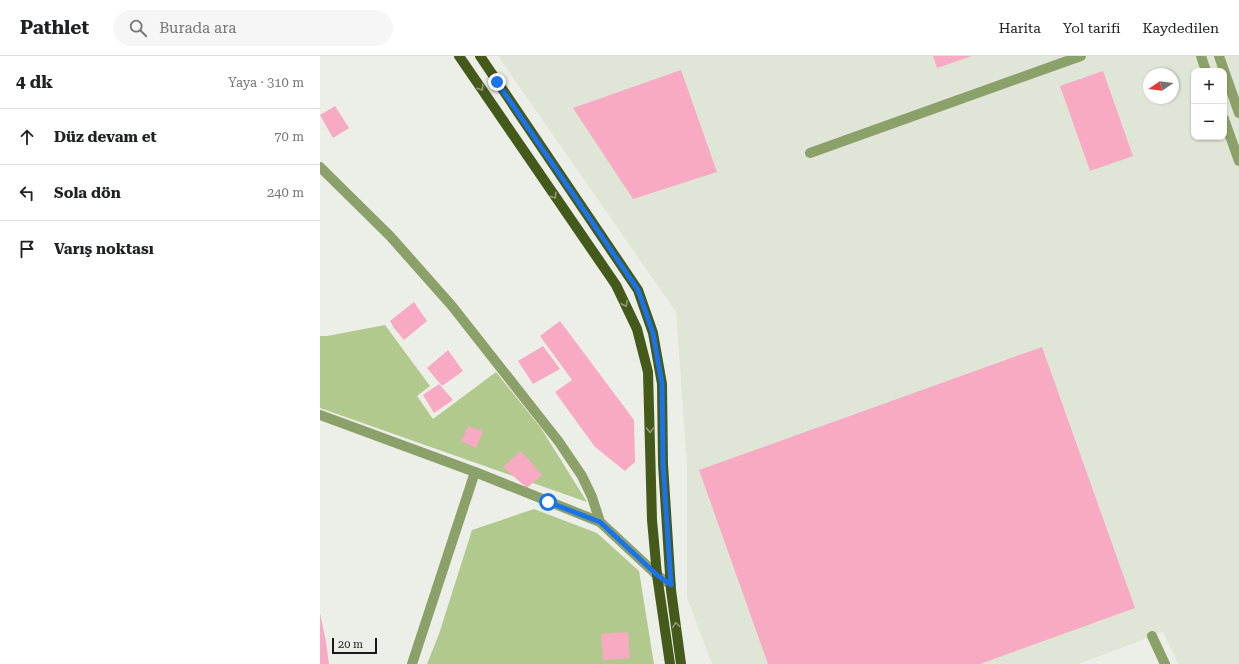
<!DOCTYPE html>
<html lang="tr">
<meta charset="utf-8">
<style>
body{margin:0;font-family:"Roboto Serif",serif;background:#f6f6f6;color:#202124}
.controls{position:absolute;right:12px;top:12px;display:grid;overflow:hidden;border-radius:8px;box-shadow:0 1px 3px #0004}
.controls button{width:36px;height:36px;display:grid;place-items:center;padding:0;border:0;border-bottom:1px solid #e0e0e0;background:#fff;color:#202124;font:20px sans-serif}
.compass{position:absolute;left:823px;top:12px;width:36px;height:36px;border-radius:50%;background:#fff;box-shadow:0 1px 3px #0004;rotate:257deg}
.scale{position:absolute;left:12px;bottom:10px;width:45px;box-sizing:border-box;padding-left:4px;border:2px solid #191a18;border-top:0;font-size:11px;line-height:14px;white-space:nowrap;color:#191a18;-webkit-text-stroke:3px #ecefe7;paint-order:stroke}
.stop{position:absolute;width:12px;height:12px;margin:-9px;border:3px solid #1a73e8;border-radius:50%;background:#fff}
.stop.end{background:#1a73e8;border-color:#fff;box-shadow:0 1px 4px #0008}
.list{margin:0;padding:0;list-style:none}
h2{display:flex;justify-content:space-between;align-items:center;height:52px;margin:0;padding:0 16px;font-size:17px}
h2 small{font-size:13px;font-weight:400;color:#757577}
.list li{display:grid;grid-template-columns:26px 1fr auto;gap:12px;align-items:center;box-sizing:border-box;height:56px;padding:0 16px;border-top:1px solid #e0e0e0}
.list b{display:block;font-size:15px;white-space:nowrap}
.list em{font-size:13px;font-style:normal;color:#757577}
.icon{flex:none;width:22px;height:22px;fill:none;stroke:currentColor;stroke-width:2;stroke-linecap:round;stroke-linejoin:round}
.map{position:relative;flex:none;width:919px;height:608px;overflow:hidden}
header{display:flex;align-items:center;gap:24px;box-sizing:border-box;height:56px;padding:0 20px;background:#fff;border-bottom:1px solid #e0e0e0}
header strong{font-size:19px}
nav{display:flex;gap:22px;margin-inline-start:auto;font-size:14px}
.search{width:280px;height:36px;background:#f6f6f6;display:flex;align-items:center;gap:10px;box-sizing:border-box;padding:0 14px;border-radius:22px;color:#757577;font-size:15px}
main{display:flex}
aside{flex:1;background:#fff}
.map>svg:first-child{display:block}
</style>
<header>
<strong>Pathlet</strong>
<div class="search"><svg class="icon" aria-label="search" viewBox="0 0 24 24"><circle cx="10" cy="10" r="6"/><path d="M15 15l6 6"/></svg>Burada ara</div>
<nav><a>Harita</a><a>Yol tarifi</a><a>Kaydedilen</a></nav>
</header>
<main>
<aside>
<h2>4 dk<small>Yaya · 310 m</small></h2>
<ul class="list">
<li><svg class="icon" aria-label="ahead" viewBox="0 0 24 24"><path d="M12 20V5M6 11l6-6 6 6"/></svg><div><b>Düz devam et</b></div><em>70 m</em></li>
<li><svg class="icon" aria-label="left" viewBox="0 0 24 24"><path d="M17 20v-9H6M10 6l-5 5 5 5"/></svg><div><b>Sola dön</b></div><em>240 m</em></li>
<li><svg class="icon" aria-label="arrive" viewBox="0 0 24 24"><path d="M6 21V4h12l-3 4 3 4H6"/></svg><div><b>Varış noktası</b></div></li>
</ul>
</aside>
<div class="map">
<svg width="919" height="608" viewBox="0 0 919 608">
<rect width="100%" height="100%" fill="#ecefe7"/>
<!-- built -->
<path fill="#e0e6d7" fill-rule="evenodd" d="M 178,0 L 919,0 L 919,608 L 858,608 L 843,576 L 759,608 L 392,608 L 367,542 L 367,409 L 356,256 ZM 874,15 L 904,15 L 904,81 L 874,81 ZM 829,18 L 853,18 L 853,42 L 829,42 Z"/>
<!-- green -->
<path fill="#b2c98e" d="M 65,269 L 110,330 L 97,340 L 113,363 L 176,316 L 221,372 L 267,446 L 0,352 L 0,280 L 7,280 Z
M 214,453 L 277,477 L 319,515 L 334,608 L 107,608 L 119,578 L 152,474 Z"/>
<!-- building -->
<path fill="#f7aac2" d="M 613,0 L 652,0 L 617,12 Z
M 361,14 L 397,116 L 313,143 L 253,52 Z
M 783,15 L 813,100 L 770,115 L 740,30 Z
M 15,50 L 29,72 L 13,82 L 0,59 Z
M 94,246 L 107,265 L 84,284 L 74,272 L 70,265 Z
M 240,265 L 314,364 L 315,406 L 305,415 L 275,391 L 235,336 L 252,324 L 220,280 Z
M 223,290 L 240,313 L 213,328 L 198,305 Z
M 722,291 L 815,552 L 660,608 L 448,608 L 379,414 Z
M 128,294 L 143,315 L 122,330 L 107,312 Z
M 119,328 L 133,344 L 114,357 L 103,339 Z
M 148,370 L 163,375 L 156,392 L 141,385 Z
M 201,395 L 222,419 L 207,432 L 183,411 Z
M 0,557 L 6,586 L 9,608 L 0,608 Z
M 308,576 L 310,602 L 283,604 L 281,578 Z"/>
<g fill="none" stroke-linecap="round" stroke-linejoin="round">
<!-- minor -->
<path stroke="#8ca069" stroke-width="10" d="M 881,0 L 886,15
M 899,0 L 919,57
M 904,63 L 919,105
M 490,97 L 761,0
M 0,111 L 70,180 L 132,250 L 239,386 L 262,420 L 272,441 L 280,466
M 0,359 L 155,416 L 280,466 L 337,519 L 351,529
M 832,580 L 845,608
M 92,608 L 155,416"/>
<!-- major -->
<path stroke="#45591b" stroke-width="10" d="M 139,0 L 296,229 L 317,273 L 328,316 L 332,464 L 337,519 L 350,608
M 160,0 L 318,234 L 333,277 L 342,328 L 343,408 L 351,534 L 361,608"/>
</g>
<!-- one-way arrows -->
<defs><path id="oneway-chevron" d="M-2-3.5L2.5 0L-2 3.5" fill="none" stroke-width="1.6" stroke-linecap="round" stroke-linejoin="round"/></defs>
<g stroke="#909c77">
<use href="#oneway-chevron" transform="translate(161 32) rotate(56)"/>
<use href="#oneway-chevron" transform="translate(234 140) rotate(56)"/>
<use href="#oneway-chevron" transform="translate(305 248) rotate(64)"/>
<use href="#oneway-chevron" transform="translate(330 374) rotate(90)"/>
<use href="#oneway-chevron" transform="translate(356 569) rotate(-98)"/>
</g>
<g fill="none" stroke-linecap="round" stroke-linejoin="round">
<!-- route -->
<path stroke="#1a73e8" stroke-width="5" d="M 177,26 L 318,234 L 333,277 L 342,328 L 343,408 L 351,529 L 337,519 L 280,466 L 228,446"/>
</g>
</svg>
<div class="controls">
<button>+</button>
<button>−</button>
</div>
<svg class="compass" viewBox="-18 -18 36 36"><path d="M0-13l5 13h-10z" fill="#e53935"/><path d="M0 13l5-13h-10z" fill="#757577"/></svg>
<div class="scale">20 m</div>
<div class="stop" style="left:228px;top:446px"></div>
<div class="stop end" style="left:177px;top:26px"></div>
</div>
</main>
